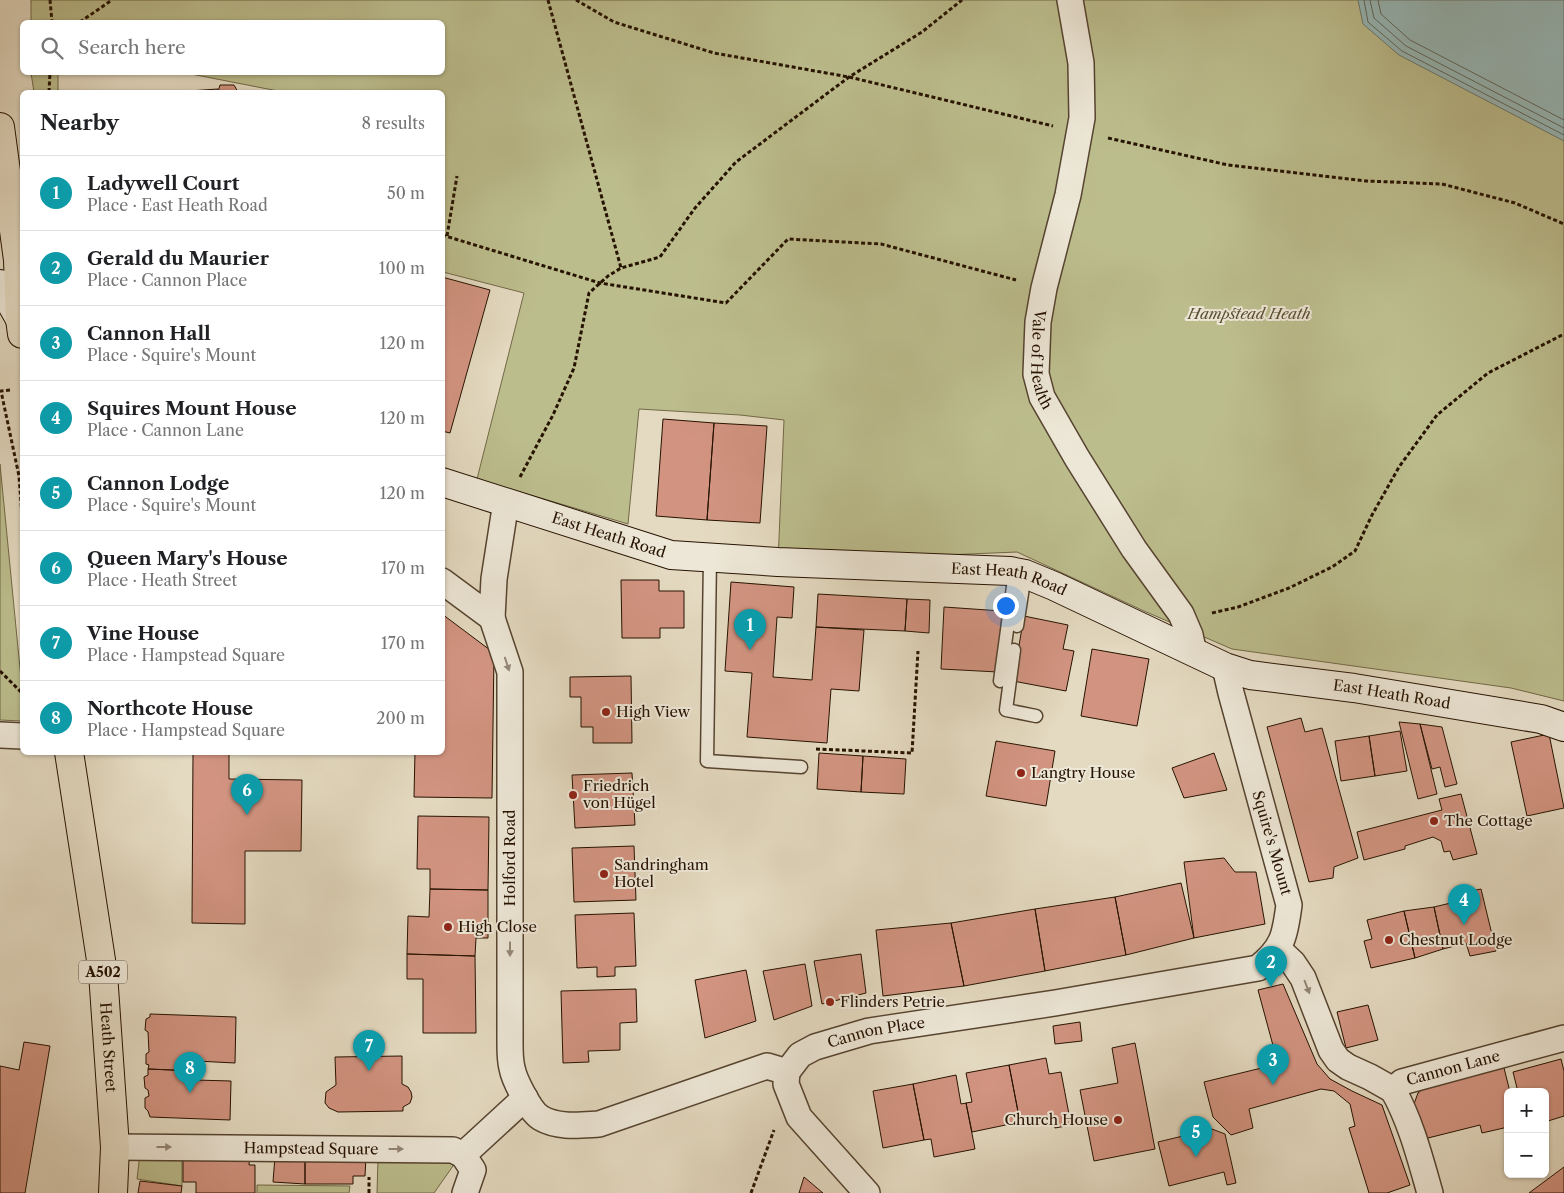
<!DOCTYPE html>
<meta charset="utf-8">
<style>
body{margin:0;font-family:"Libre Caslon Text",serif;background:#f2f2f2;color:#202124}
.controls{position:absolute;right:15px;bottom:15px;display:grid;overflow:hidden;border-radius:8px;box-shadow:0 1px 4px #0004}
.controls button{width:45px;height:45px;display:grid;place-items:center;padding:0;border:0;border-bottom:1px solid #e0e0e0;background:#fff;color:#202124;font:25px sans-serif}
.you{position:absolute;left:1005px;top:605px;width:18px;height:18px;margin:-12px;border:4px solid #fff;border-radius:50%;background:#1a73e8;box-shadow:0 0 0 8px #1a73e833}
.badge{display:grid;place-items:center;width:32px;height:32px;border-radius:50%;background:#8f2418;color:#fff;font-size:16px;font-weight:700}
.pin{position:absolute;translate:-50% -41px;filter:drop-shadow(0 1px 2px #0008)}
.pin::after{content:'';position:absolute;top:26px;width:18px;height:15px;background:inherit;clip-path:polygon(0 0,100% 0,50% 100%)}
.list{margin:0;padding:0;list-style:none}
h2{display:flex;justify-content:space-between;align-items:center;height:65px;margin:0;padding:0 20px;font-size:21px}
h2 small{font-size:16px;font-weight:400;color:#757577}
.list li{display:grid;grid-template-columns:32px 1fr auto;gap:15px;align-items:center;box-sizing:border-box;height:75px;padding:0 20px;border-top:1px solid #e0e0e0}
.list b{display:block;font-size:19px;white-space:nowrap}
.list p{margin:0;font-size:16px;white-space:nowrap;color:#757577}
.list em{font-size:16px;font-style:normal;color:#757577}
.icon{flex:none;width:28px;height:28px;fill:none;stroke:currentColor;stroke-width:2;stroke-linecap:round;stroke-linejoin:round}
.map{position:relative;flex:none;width:1564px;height:1193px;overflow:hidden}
.search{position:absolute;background:#fff;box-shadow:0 1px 4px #0004;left:20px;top:20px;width:425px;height:55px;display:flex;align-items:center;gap:12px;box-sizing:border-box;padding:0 18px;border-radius:8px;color:#757577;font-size:19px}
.panel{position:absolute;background:#fff;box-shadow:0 1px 4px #0004;left:20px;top:90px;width:425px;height:665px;border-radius:8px}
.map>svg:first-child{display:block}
</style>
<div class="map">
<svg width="1564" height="1193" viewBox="0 0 1564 1193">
<rect width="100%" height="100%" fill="#e4dac1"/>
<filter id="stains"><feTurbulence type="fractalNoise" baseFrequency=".004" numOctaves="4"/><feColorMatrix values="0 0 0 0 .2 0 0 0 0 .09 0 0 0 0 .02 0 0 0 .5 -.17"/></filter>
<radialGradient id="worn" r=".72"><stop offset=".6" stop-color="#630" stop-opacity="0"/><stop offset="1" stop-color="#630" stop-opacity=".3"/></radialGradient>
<!-- green -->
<path fill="#bcbd8d" stroke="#716846" d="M 31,0 L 1564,0 L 1564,701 L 1511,688 L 1232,649 L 1144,611 L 1017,552 L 778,562 L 784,420 L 740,415 L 639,409 L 628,524 L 477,479 L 524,293 L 443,272 L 442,92 L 283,92 L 186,73 L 442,72 L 442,22 L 31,22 Z
M 31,73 L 58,73 L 58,92 L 34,92 Z
M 0,464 L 22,689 L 22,721 L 0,720 Z
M 140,1153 L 182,1155 L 182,1186 L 137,1179 Z
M 378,1160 L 452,1162 L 453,1166 L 434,1193 L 377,1193 Z
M 257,1185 L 350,1186 L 349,1193 L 257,1193 Z"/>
<!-- water -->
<path fill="#97b9b9" stroke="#6a766f" d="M 1358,0 L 1564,0 L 1564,141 L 1399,55 L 1363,24 Z"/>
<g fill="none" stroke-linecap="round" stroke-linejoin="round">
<!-- shore -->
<path stroke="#5e665c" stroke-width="1" d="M 1364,0 L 1368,22 L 1402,51 L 1564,135
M 1370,0 L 1374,18 L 1406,46 L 1564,128
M 1378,0 L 1381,14 L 1410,40 L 1564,120"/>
</g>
<!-- building -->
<path fill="#d29481" stroke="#261200" d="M 220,85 L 234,85 L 238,92 L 218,92 Z
M 218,89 L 218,92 L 189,92 L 189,91 Z
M 442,277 L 490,290 L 450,433 L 442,431 Z
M 663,419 L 714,423 L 707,520 L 656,516 Z
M 714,423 L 767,426 L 760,523 L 707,520 Z
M 621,580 L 659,580 L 659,591 L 684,591 L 684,628 L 660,628 L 660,638 L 622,638 Z
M 731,582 L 794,587 L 792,618 L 777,617 L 773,677 L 812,680 L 816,627 L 864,630 L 859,691 L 831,689 L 827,743 L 747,737 L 752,673 L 725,671 Z
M 818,594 L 907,599 L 905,631 L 816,627 Z
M 907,599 L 930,600 L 929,633 L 905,631 Z
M 944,607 L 1002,611 L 998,672 L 941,669 Z
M 442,614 L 494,653 L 492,798 L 414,797 L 415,752 L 442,752 Z
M 1024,616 L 1068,625 L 1063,649 L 1074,651 L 1066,691 L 1013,681 Z
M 1092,649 L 1149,659 L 1137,726 L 1081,716 Z
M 631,676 L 632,743 L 593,743 L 593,727 L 581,727 L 581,697 L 570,697 L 570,677 Z
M 1301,718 L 1305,732 L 1322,728 L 1358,858 L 1334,867 L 1333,878 L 1309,882 L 1267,727 Z
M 1399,722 L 1420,724 L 1437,794 L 1418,799 Z
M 1420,724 L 1442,727 L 1457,784 L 1445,787 L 1440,767 L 1432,769 Z
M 1400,731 L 1407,771 L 1375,776 L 1369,736 Z
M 1549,734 L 1564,808 L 1527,816 L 1511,742 Z
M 1369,736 L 1375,776 L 1341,781 L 1335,741 Z
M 996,741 L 1055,751 L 1046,806 L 986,796 Z
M 193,752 L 229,752 L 229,779 L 302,780 L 301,851 L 245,851 L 245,924 L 192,923 Z
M 819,753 L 863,756 L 861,792 L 817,789 Z
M 1214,753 L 1227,790 L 1184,798 L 1172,768 Z
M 863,756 L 906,759 L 904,794 L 861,792 Z
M 632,773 L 635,825 L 575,828 L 572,775 Z
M 1461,794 L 1477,854 L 1453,860 L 1450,851 L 1444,852 L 1441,841 L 1433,837 L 1405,846 L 1405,849 L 1364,860 L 1357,832 L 1442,810 L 1439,799 Z
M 418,816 L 489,817 L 488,890 L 430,889 L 430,869 L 417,869 Z
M 634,846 L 636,900 L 574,902 L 572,848 Z
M 1224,858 L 1235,872 L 1256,872 L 1265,924 L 1194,938 L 1184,862 Z
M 1181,883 L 1194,938 L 1126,955 L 1115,897 Z
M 430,889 L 488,890 L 488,938 L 476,938 L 475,956 L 407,954 L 408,916 L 429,917 Z
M 1481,889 L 1496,951 L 1470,956 L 1466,943 L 1443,949 L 1434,907 L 1459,901 L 1458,894 Z
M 1115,897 L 1126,955 L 1045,971 L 1035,909 Z
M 1434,907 L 1443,949 L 1415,958 L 1404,911 Z
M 1035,909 L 1045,971 L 964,986 L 951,923 Z
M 1404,911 L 1415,958 L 1371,968 L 1364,941 L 1372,939 L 1367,920 Z
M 634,913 L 636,966 L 615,967 L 615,976 L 597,977 L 597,967 L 577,968 L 575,915 Z
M 951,923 L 964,986 L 883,996 L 876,930 Z
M 407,954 L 475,956 L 476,1033 L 423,1033 L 423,979 L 407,979 Z
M 861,954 L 866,993 L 822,1004 L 814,961 Z
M 805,964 L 812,1006 L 774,1020 L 763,971 Z
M 746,970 L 756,1021 L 705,1038 L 695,980 Z
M 1283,984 L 1317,1064 L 1330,1079 L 1352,1091 L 1382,1105 L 1410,1185 L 1387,1193 L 1369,1193 L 1349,1128 L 1355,1126 L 1350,1104 L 1334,1091 L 1321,1089 L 1249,1109 L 1253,1128 L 1231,1135 L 1213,1117 L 1204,1082 L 1278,1064 L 1258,990 Z
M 636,989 L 637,1022 L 620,1023 L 620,1050 L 588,1051 L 589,1062 L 563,1063 L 561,991 Z
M 1368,1005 L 1378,1040 L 1346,1048 L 1337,1012 Z
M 150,1014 L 236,1017 L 235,1063 L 196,1061 L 196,1071 L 148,1069 L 149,1065 L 146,1064 L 146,1054 L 149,1052 L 148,1032 L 145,1030 L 146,1019 L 150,1017 Z
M 1080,1022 L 1082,1041 L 1055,1044 L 1053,1026 Z
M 24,1042 L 50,1046 L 25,1193 L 0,1193 L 0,1066 L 19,1070 Z
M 1135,1043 L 1155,1149 L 1094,1161 L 1080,1090 L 1118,1083 L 1112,1048 Z
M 402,1056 L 402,1084 L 408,1087 L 411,1092 L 412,1097 L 410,1103 L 403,1107 L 403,1111 L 338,1112 L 329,1108 L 325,1103 L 326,1092 L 336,1085 L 335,1057 Z
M 1046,1058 L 1049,1074 L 1061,1072 L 1071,1125 L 1055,1128 L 1053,1116 L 1020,1122 L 1009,1065 Z
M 1561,1059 L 1564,1071 L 1564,1116 L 1548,1121 L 1545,1110 L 1545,1092 L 1518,1092 L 1513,1072 Z
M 1009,1065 L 1020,1122 L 972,1132 L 966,1103 L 972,1102 L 966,1073 Z
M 1504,1068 L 1510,1092 L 1508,1092 L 1508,1127 L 1482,1133 L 1480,1125 L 1424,1139 L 1414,1104 L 1418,1093 L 1424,1088 Z
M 148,1069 L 196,1071 L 195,1080 L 231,1081 L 230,1120 L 150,1117 L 148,1111 L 145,1108 L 145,1098 L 149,1096 L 148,1090 L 145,1088 L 144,1077 L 148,1075 Z
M 956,1075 L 961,1104 L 966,1103 L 975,1149 L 934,1157 L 931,1139 L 924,1140 L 913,1084 Z
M 913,1084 L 924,1140 L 883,1148 L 873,1091 Z
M 1212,1129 L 1225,1134 L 1236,1183 L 1227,1185 L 1224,1172 L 1169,1186 L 1158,1142 Z
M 250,1153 L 249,1165 L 255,1165 L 255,1193 L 196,1193 L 196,1182 L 183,1182 L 183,1155 Z
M 275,1156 L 305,1157 L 305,1184 L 273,1182 Z
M 305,1157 L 366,1157 L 365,1176 L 353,1176 L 353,1184 L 305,1184 Z
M 1564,1167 L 1564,1193 L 1529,1193 Z
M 804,1177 L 823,1193 L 799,1193 Z
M 140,1181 L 182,1186 L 181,1193 L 138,1193 Z"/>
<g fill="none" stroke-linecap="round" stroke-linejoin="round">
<defs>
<path id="lane" d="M 710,558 L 707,761 L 801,767
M 1017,626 L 1025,574
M 1014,650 L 1006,710 L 1036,716
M 1000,681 L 1015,572"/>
<g id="street">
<path id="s1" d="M 1070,0 L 1081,63 L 1082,118 L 1068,195 L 1044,288 L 1038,322 L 1036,374 L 1042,397 L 1077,458 L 1134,549 L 1181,614 L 1190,635 L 1194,653"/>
<path d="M 442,581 L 492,618 L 494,579 L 506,502"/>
<path id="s2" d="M 492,618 L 510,672 L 510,1044 C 510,1052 510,1060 512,1068 C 514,1079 530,1112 541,1118 C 558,1128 580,1125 599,1124 L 767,1066 L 787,1072 L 800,1055 L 815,1047 L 869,1031 L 1055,1003 L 1258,968 C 1283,948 1285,936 1289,905 L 1231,693 L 1225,667"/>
<path d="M 0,735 L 22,736"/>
<path d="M 1278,949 L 1293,963 L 1303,978 L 1331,1050 L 1338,1060 L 1348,1067 L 1370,1077 L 1393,1090"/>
<path d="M 787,1072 L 786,1084 L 799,1117 L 867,1193"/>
<path id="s3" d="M 1393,1090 L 1402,1082 L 1564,1038"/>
<path d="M 1393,1090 C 1411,1122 1420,1158 1430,1193"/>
<path id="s4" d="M 115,1147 L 453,1150 L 463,1155 L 473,1170 L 465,1193"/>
<path d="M 463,1155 L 525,1098"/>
</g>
<g id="secondary">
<path d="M 0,284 L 20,319"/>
<path id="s5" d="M 442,482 L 671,555 L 778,562 L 1010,571 L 1025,574 L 1054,586 L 1225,667 L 1250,675 L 1354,688 L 1541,719 L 1564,727"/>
</g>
<g id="primary">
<path d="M 0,127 L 18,260 L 20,319 L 22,334"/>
<path id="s6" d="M 69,752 L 103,973 L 115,1147 L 113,1193"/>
</g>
</defs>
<!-- lane casing -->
<use href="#lane" stroke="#564430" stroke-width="15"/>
<!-- street casing -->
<use href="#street" stroke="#564430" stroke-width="28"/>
<!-- secondary casing -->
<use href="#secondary" stroke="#261200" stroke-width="30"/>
<!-- primary casing -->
<use href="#primary" stroke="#261200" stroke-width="30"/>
<!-- path -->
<path stroke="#261200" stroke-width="3" stroke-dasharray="4 2.5" stroke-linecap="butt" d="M 50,0 L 52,22
M 548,0 L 621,268
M 576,0 L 614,22 L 714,53 L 849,77 L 1053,126
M 80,22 L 112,0
M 49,92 L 50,72
M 1108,138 L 1228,165 L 1366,181 L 1442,184 L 1515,203 L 1564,224
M 442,235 L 600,283 L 726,303 L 788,239 L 881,244 L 1016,280
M 447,236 L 457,176
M 10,390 L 1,391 L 19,476 L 22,515
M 520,477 L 553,415 L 574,368 L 589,293 L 608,276 L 621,268 L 660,257 L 695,208 L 736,162 L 849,77 L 922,32 L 962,0
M 1212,613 L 1238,607 L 1289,588 L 1332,567 L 1355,551 L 1372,515 L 1399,467 L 1437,415 L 1488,373 L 1564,334
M 0,671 L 22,693
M 816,749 L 912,753 L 918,651
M 369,1193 L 369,1177
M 751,1193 L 774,1130"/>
<!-- lane -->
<use href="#lane" stroke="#ede7d7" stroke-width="12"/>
<!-- street -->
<use href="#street" stroke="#ede7d7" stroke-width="25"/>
<!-- secondary -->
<use href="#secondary" stroke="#ede7d7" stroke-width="28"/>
<!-- primary -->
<use href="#primary" stroke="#e4dac1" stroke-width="28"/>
</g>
<!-- one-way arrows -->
<defs><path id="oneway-solid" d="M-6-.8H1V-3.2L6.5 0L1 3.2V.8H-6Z" transform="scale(1.25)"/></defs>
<g fill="#938776">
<use href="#oneway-solid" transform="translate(507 664) rotate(72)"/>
<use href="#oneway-solid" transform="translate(510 949) rotate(90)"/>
<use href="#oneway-solid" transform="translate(1307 987) rotate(69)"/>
<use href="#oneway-solid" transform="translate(164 1147)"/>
<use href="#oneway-solid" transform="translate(396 1149)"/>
</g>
<!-- markers -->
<g fill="#8f2418" stroke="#ede7d7" stroke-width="2">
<circle cx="606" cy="712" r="5"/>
<circle cx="1021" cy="773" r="5"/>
<circle cx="573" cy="795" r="5"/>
<circle cx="1434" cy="821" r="5"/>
<circle cx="604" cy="874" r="5"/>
<circle cx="448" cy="927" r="5"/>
<circle cx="1389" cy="940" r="5"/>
<circle cx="830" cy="1002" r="5"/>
<circle cx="1118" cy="1120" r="5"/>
</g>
<g text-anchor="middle" stroke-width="4" stroke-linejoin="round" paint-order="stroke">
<!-- shield labels -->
<rect fill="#ede7d7" stroke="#625240" stroke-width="1" x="79" y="960.5" width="48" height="23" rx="4"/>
<g font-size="14" font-weight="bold" fill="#261200">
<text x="103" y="977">A502</text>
</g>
<!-- park labels -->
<g font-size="15" font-style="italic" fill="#5a4e31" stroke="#ede7d7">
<text x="1249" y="319">Hampstead Heath</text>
</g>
<!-- street labels -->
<g font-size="15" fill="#261200" stroke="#ede7d7">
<text dy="5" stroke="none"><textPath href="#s1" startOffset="366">Vale of Health</textPath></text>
<text dy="5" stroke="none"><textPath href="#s5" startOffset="175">East Heath Road</textPath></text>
<text dy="5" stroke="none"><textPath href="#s5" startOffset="580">East Heath Road</textPath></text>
<text dy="5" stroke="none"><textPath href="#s5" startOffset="985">East Heath Road</textPath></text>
<text transform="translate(1272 843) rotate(74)" y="5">Squire's Mount</text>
<text transform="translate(510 858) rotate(-90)" y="5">Holford Road</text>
<text dy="5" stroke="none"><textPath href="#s2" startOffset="871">Cannon Place</textPath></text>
<text dy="5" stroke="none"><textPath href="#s6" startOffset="298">Heath Street</textPath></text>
<text dy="5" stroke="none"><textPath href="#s3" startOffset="65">Cannon Lane</textPath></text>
<text dy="5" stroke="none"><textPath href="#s4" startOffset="196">Hampstead Square</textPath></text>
</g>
<!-- poi labels -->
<g font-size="15" fill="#261200" stroke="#ede7d7" text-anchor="start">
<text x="616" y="717">High View</text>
<text x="1031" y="778">Langtry House</text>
<text x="583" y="791">Friedrich<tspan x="583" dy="17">von Hügel</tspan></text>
<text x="1444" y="826">The Cottage</text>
<text x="614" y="870">Sandringham<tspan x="614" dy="17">Hotel</tspan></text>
<text x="458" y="932">High Close</text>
<text x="1399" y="945">Chestnut Lodge</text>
<text x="840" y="1007">Flinders Petrie</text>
<text x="1108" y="1125" text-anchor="end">Church House</text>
</g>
</g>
<rect width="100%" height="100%" filter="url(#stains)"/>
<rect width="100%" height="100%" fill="url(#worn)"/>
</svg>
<div class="controls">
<button>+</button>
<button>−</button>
</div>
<div class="you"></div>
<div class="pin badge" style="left:750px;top:650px;background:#0f9aa8">1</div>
<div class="pin badge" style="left:1271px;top:987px;background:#0f9aa8">2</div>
<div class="pin badge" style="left:1273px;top:1085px;background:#0f9aa8">3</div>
<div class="pin badge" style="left:1464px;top:925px;background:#0f9aa8">4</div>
<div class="pin badge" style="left:1196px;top:1157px;background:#0f9aa8">5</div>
<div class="pin badge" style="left:247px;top:815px;background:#0f9aa8">6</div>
<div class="pin badge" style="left:369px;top:1071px;background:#0f9aa8">7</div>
<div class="pin badge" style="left:190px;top:1093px;background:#0f9aa8">8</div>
<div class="search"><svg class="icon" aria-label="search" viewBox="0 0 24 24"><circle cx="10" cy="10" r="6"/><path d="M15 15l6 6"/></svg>Search here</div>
<section class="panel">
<h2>Nearby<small>8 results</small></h2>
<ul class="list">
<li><span class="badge" style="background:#0f9aa8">1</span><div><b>Ladywell Court</b><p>Place · East Heath Road</p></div><em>50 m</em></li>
<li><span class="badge" style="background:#0f9aa8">2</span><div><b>Gerald du Maurier</b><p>Place · Cannon Place</p></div><em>100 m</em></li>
<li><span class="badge" style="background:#0f9aa8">3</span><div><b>Cannon Hall</b><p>Place · Squire's Mount</p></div><em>120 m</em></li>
<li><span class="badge" style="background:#0f9aa8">4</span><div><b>Squires Mount House</b><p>Place · Cannon Lane</p></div><em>120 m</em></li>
<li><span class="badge" style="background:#0f9aa8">5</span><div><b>Cannon Lodge</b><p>Place · Squire's Mount</p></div><em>120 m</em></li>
<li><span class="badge" style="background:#0f9aa8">6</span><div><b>Queen Mary's House</b><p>Place · Heath Street</p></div><em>170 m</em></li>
<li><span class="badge" style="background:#0f9aa8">7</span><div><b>Vine House</b><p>Place · Hampstead Square</p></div><em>170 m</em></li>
<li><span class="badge" style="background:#0f9aa8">8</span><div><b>Northcote House</b><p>Place · Hampstead Square</p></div><em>200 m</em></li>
</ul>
</section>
</div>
